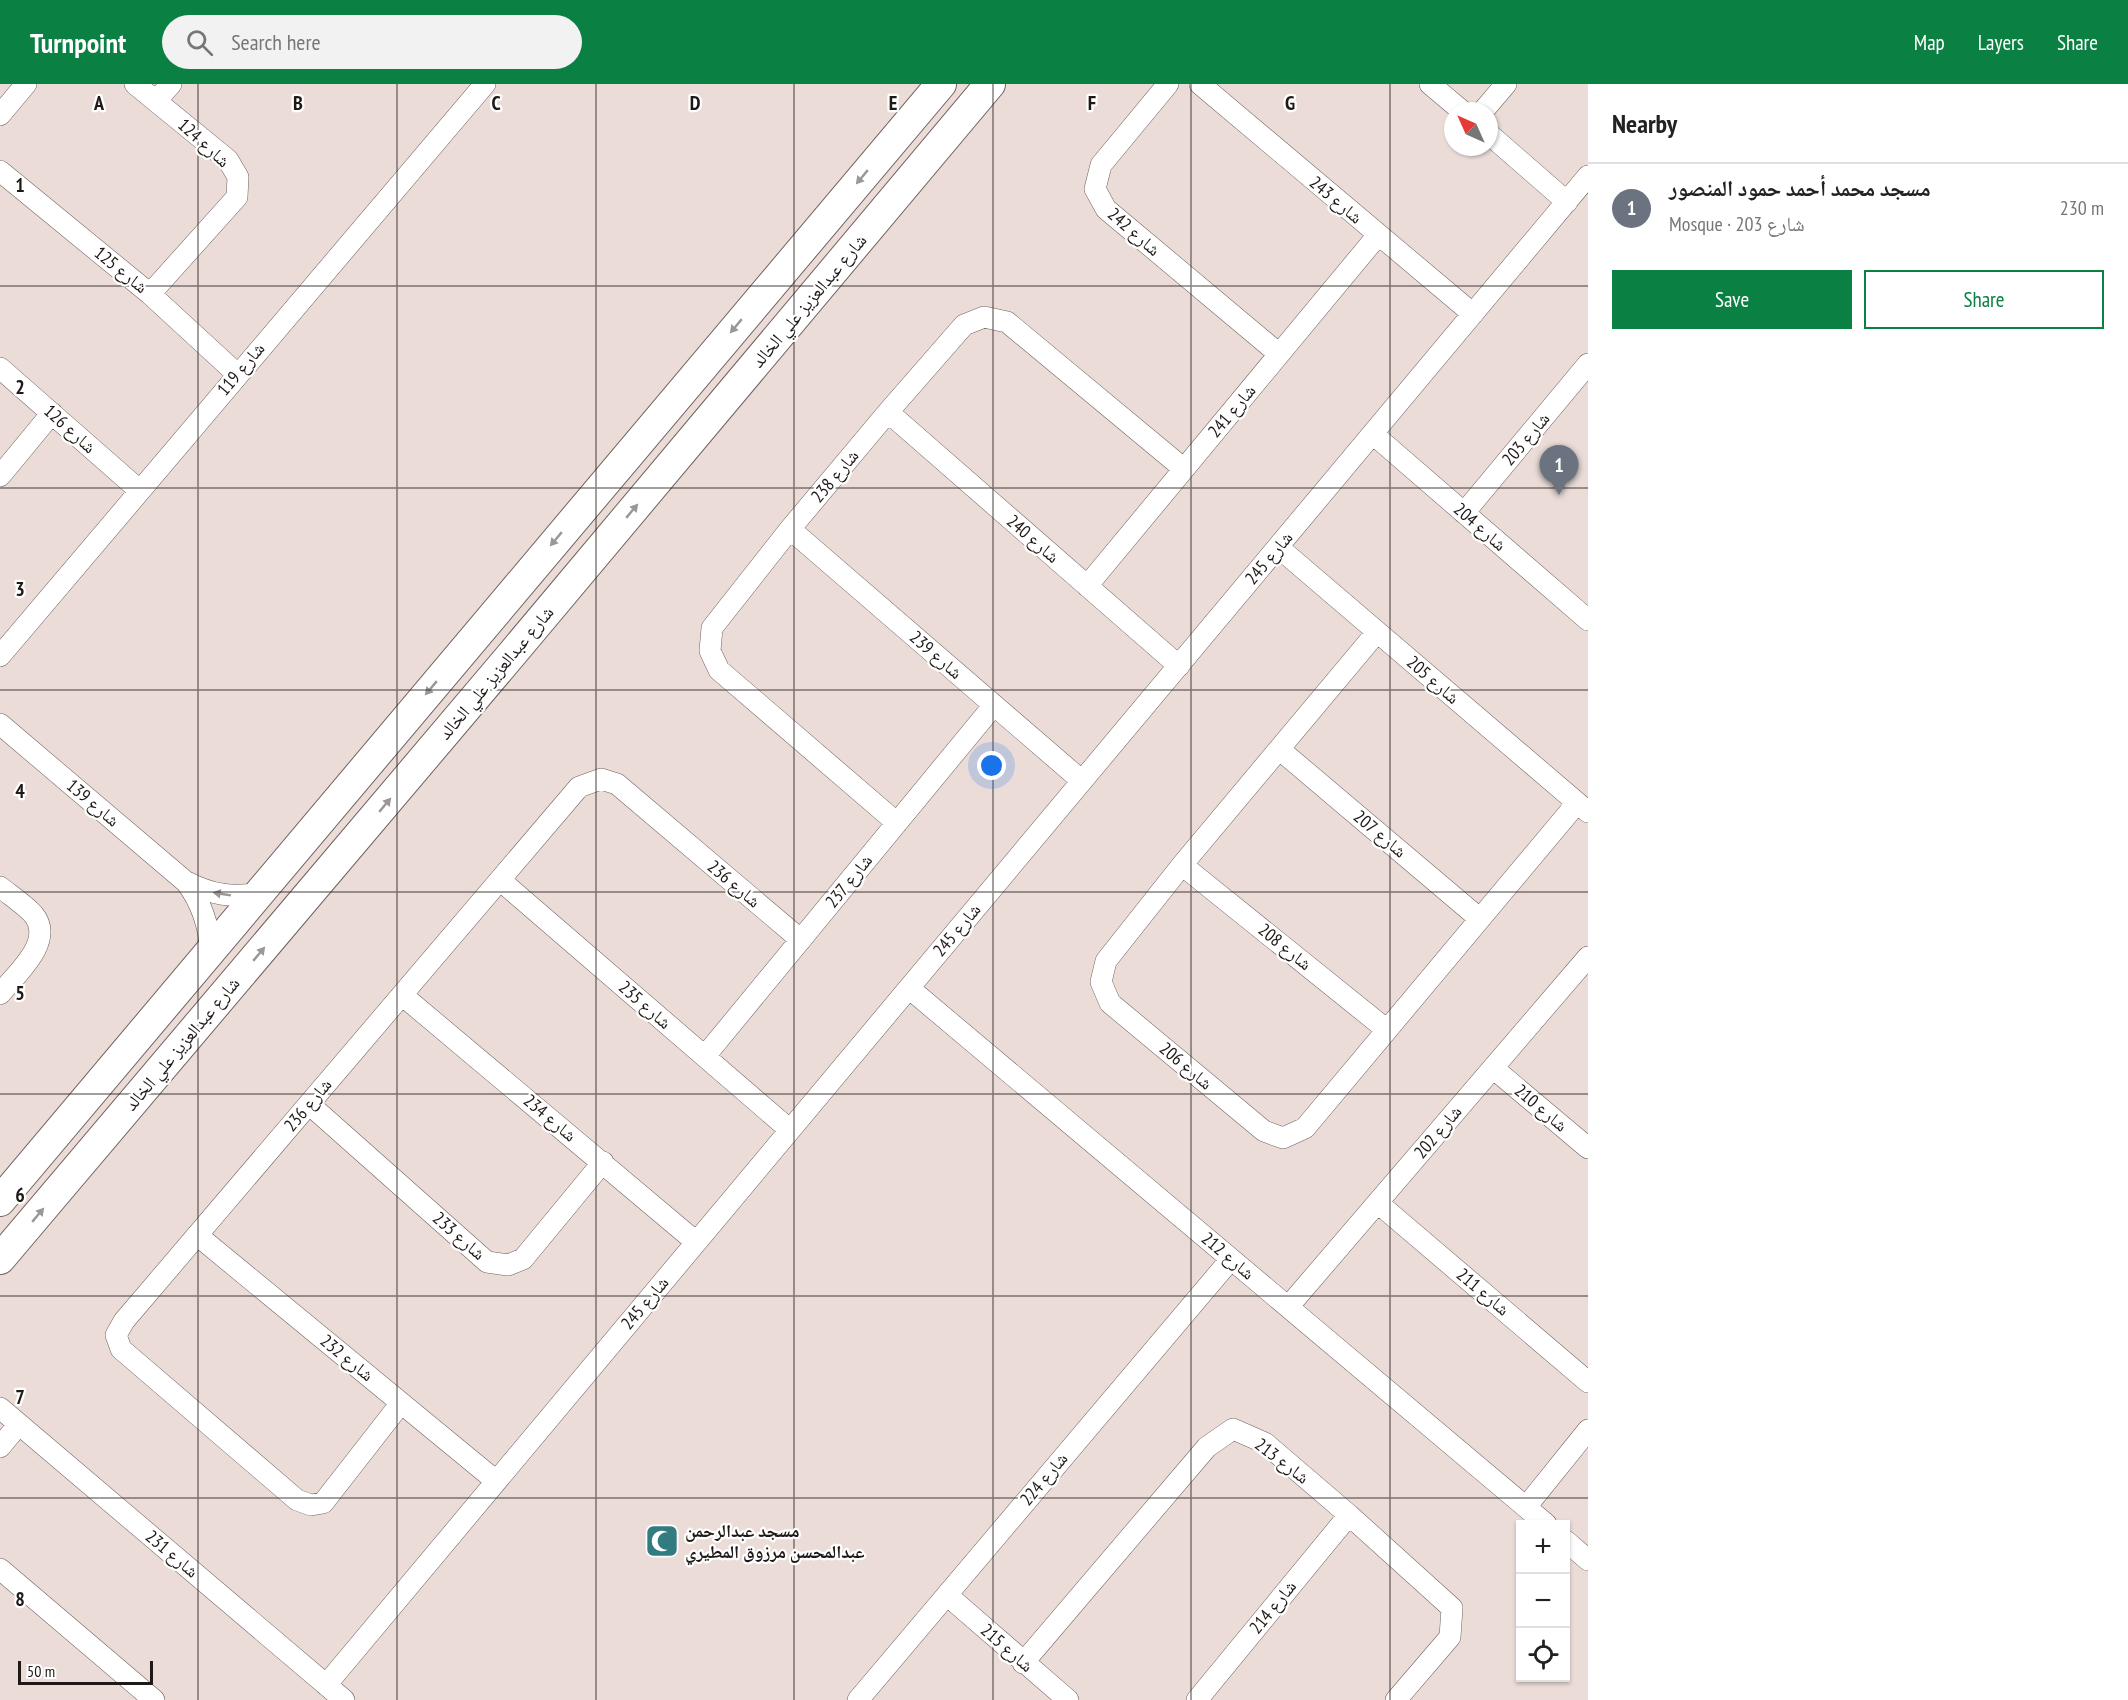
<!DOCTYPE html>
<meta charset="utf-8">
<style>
body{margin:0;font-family:"PT Sans Narrow","Noto Naskh Arabic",sans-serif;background:#f2f2f2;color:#222}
.controls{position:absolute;right:18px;bottom:18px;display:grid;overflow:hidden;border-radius:0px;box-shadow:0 2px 4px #0004}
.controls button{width:54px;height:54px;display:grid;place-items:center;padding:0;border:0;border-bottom:2px solid #e0e0e0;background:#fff;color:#222;font:30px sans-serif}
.compass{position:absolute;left:1444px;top:18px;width:54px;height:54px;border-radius:50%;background:#fff;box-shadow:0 2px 4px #0004;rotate:315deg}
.scale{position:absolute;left:18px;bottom:15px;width:135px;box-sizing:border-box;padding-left:6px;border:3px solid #1e1917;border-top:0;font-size:16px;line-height:21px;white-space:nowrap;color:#1e1917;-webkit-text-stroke:4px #fff;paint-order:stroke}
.you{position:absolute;left:992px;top:682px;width:21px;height:21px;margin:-15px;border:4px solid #fff;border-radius:50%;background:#1a73e8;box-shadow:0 0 0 9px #1a73e833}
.badge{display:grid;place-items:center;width:39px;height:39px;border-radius:50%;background:#0b8043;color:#fff;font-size:20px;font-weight:700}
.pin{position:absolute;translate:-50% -50px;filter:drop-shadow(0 2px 3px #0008)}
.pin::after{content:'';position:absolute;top:32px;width:21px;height:18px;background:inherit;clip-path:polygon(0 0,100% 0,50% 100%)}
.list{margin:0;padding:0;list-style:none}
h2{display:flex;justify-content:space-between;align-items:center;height:78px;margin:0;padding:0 24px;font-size:26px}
h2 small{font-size:20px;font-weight:400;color:#767676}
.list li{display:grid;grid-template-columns:39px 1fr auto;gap:18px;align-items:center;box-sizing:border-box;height:90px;padding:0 24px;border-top:2px solid #e0e0e0}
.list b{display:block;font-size:22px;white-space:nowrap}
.list p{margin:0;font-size:20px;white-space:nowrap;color:#767676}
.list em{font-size:20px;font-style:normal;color:#767676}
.actions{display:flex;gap:12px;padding:18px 24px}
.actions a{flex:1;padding:14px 0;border:2px solid #0b8043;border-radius:0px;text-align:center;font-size:21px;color:#0b8043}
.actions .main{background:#0b8043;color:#fff}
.icon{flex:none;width:33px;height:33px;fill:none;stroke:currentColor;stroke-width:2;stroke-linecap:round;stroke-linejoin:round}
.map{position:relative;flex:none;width:1588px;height:1616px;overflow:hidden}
header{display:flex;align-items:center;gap:36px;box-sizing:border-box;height:84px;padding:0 30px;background:#0b8043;color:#fff}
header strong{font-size:28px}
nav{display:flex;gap:33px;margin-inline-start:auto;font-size:21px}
.search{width:420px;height:54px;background:#f2f2f2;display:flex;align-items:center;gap:15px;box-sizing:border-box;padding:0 21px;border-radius:33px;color:#767676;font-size:22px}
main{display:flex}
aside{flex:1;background:#fff}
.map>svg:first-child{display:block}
</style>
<header>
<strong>Turnpoint</strong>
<div class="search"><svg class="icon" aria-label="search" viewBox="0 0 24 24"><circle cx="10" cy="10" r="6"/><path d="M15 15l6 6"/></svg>Search here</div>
<nav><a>Map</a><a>Layers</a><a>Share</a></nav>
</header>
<main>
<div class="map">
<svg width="1588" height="1616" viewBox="0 0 1588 1616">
<rect width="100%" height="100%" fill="#ebdcd8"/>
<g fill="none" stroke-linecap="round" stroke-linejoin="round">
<defs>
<path id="street" d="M 135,0 L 228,76 L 238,93 L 237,113 L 150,210
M 1168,0 L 1101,81 L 1095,105 L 1106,125 L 1279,270
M 1200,0 L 1473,230
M 1430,0 L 1462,27
M 156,17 L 171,0
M 1483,27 L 1506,0
M 0,31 L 26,0
M 1489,50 L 1567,118
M 0,87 L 150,210 L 237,290
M 0,284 L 139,406
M 888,328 L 1179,582
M 1373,350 L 1588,536
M 0,392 L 52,329
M 1464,429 L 1588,280
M 790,445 L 1082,697
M 1278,463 L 1588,728
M 1087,502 L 1378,151
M 1377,548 L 1182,781 L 1106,877 L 1101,898 L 1110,919 L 1264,1047 L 1283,1054 L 1305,1044 L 1577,719
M 0,572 L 485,0
M 0,640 L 186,798 C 202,819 209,841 211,868
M 1279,665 L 1480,835
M 897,739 L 719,586 L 710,567 L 712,544 L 790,445 L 888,328 L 964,241 L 984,233 L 1007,238 L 1184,385
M 1182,781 L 1387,946
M 500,796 L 790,1046
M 187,798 C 212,811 233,814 260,809
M 0,803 C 10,811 24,820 33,830 C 56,857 16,890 0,910
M 909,904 L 1546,1440
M 402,911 L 696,1158
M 705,972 L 994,621
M 1493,984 L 1588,1064
M 309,1020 L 487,1178 L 508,1181 L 523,1175 L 603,1078
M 1378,1119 L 1588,1298
M 197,1151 L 496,1397
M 1288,1223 L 1588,873
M 401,1319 L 323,1419 L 311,1421 L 297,1416 L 121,1265 L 116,1251 L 124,1237 L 579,703 L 601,695 L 617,700 L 801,856
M 0,1324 L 344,1616
M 0,1363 L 19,1340
M 1526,1423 L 1588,1346
M 1566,1457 L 1588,1476
M 0,1485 L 154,1616
M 947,1511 L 1068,1616
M 1023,1579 L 1207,1363 L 1233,1345 L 1265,1359 L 1349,1431 L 1452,1524 L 1450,1553 L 1396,1616
M 326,1601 L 1588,92
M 858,1616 L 1231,1175
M 1197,1616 L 1349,1431"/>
<path id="secondary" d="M 0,1117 L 941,0
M 0,1175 L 512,570 L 990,0"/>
</defs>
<!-- street casing -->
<use href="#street" stroke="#70625f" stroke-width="22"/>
<!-- secondary casing -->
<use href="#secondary" stroke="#70625f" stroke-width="32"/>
<!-- street -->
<use href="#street" stroke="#fff" stroke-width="21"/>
<!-- secondary -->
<use href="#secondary" stroke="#fff" stroke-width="30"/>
</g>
<!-- one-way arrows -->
<defs><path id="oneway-solid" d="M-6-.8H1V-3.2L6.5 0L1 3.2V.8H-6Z" transform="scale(1.5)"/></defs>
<g fill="#9a9897">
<use href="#oneway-solid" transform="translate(862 93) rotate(130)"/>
<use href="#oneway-solid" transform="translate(736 242) rotate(130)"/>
<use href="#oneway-solid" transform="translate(632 427) rotate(-50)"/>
<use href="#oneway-solid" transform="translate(556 455) rotate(130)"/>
<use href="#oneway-solid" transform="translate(431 604) rotate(130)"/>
<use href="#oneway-solid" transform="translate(385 721) rotate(-50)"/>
<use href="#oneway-solid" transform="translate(222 810) rotate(-171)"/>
<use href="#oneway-solid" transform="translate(259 870) rotate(-50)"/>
<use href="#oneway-solid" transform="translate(38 1131) rotate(-50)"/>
</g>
<!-- grid -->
<path fill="none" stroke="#1e1917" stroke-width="1.5" stroke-opacity="0.55" d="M 198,0 L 198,1616M 397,0 L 397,1616M 596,0 L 596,1616M 794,0 L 794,1616M 993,0 L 993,1616M 1191,0 L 1191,1616M 1390,0 L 1390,1616M 0,202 L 1588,202M 0,404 L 1588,404M 0,606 L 1588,606M 0,808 L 1588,808M 0,1010 L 1588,1010M 0,1212 L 1588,1212M 0,1414 L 1588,1414"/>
<!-- icons -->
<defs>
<symbol id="mosque-square" viewBox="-11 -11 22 22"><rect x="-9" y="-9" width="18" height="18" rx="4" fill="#327b80" stroke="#fff"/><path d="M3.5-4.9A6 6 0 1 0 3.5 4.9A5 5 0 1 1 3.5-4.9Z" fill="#fff"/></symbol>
</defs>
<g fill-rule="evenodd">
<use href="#mosque-square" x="643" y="1438" width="38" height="38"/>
</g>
<g text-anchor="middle" stroke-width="4.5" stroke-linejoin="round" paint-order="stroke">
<!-- street labels -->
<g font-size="18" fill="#1e1917" stroke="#fff">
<text transform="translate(204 59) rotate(42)" y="6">شارع 124</text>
<text transform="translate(1336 116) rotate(40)" y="6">شارع 243</text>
<text transform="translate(1134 148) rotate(41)" y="6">شارع 242</text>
<text transform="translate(121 186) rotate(39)" y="6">شارع 125</text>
<text transform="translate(809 217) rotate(-50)" y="6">شارع عبدالعزيز علي الخالد</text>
<text transform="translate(241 285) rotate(-50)" y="6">شارع 119</text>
<text transform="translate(1232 327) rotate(-50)" y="6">شارع 241</text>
<text transform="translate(70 345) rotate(42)" y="6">شارع 126</text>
<text transform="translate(1526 355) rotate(-50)" y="6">شارع 203</text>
<text transform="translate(835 392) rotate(-50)" y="6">شارع 238</text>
<text transform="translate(1480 443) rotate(41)" y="6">شارع 204</text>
<text transform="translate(1033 455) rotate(41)" y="6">شارع 240</text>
<text transform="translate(1269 474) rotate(-50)" y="6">شارع 245</text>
<text transform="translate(936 571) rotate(41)" y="6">شارع 239</text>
<text transform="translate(496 589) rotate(-50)" y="6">شارع عبدالعزيز علي الخالد</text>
<text transform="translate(1433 596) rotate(41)" y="6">شارع 205</text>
<text transform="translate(93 719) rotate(40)" y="6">شارع 139</text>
<text transform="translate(1380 750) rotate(40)" y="6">شارع 207</text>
<text transform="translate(849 797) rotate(-51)" y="6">شارع 237</text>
<text transform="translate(734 800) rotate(40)" y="6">شارع 236</text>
<text transform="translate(957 846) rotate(-50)" y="6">شارع 245</text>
<text transform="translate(1285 863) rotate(39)" y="6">شارع 208</text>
<text transform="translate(645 921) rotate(41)" y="6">شارع 235</text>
<text transform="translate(182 960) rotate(-50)" y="6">شارع عبدالعزيز علي الخالد</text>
<text transform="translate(1186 982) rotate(40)" y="6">شارع 206</text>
<text transform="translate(308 1021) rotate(-50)" y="6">شارع 236</text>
<text transform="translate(1541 1024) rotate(40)" y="6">شارع 210</text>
<text transform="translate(550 1034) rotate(40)" y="6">شارع 234</text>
<text transform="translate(1438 1048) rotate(-50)" y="6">شارع 202</text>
<text transform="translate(459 1152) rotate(41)" y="6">شارع 233</text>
<text transform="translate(1228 1172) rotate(40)" y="6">شارع 212</text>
<text transform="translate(1483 1208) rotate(40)" y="6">شارع 211</text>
<text transform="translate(645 1219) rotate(-50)" y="6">شارع 245</text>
<text transform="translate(347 1274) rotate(39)" y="6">شارع 232</text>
<text transform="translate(1282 1377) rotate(37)" y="6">شارع 213</text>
<text transform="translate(1044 1395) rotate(-50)" y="6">شارع 224</text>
<text transform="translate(172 1470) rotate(40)" y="6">شارع 231</text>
<text transform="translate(1273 1523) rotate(-51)" y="6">شارع 214</text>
<text transform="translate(1007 1564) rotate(41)" y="6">شارع 215</text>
</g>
<!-- poi labels -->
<g font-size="18" font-weight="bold" fill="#1e1917" stroke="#fff" text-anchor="start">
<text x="685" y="1453">مسجد عبدالرحمن<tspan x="685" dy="21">عبدالمحسن مرزوق المطيري</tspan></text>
</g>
</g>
<g font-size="20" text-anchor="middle" font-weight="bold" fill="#1e1917" stroke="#fff" stroke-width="4.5" stroke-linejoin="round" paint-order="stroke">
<text x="99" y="26">A</text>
<text x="298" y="26">B</text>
<text x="496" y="26">C</text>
<text x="695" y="26">D</text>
<text x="893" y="26">E</text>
<text x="1092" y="26">F</text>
<text x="1290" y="26">G</text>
<text x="20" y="108">1</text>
<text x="20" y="310">2</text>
<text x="20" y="512">3</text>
<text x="20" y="714">4</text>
<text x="20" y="916">5</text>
<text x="20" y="1118">6</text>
<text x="20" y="1320">7</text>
<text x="20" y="1522">8</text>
</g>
</svg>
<div class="controls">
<button>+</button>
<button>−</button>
<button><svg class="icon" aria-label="locate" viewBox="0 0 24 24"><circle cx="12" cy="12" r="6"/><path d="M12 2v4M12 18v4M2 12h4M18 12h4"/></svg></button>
</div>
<svg class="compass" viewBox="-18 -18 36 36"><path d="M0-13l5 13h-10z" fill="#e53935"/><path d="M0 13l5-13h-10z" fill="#767676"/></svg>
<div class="scale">50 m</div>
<div class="you"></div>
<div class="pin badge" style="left:1559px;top:411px;background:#6b7280">1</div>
</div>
<aside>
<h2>Nearby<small></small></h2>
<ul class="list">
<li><span class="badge" style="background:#6b7280">1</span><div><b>مسجد محمد أحمد حمود المنصور</b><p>Mosque · شارع 203</p></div><em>230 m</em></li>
</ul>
<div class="actions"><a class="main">Save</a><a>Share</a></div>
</aside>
</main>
